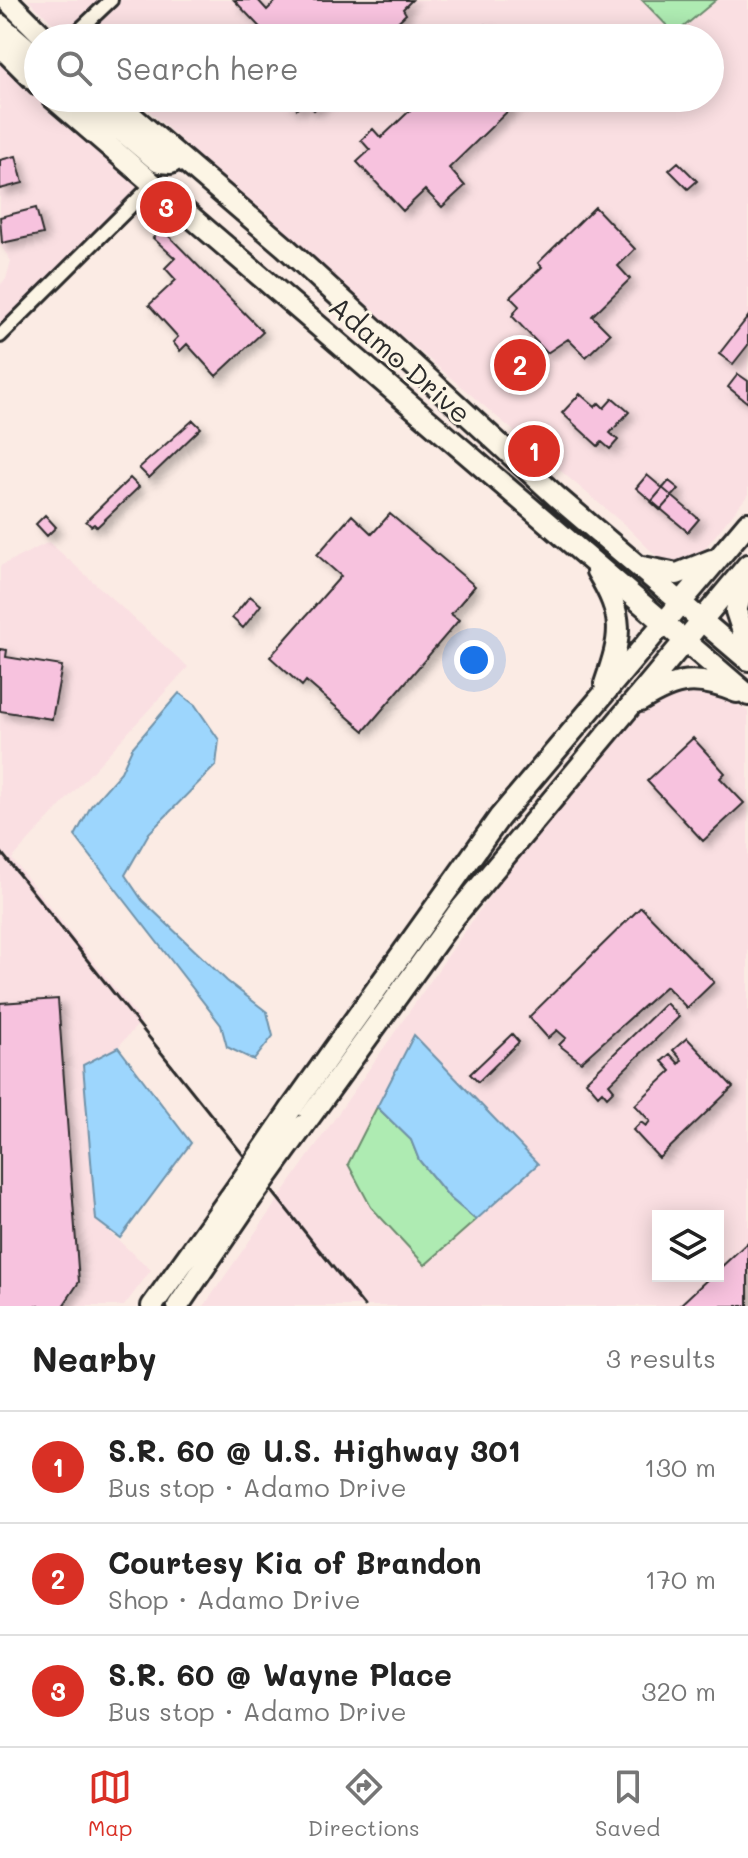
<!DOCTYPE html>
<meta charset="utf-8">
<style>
body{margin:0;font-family:Mali,sans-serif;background:#f2f2f2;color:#222}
.controls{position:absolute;right:24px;bottom:24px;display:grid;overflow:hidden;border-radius:0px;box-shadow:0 4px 20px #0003}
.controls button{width:72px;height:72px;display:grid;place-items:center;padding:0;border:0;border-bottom:2px solid #e0e0e0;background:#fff;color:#222;font:40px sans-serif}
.you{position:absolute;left:474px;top:660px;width:28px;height:28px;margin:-20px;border:6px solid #fff;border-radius:50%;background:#1a73e8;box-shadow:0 0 0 12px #1a73e833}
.badge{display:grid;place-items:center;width:52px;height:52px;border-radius:50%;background:#d93025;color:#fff;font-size:26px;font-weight:700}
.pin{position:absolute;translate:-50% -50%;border:4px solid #fff;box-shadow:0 2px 8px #0006}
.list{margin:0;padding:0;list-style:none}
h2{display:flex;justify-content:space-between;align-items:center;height:104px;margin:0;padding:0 32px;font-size:34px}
h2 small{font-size:26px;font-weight:400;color:#767676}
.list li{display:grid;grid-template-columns:52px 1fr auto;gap:24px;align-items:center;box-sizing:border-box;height:112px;padding:0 32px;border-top:2px solid #e0e0e0}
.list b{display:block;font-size:30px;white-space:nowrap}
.list p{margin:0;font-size:26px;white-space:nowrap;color:#767676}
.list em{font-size:26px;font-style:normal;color:#767676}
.icon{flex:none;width:44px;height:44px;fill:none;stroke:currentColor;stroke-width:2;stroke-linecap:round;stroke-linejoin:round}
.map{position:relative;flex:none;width:748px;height:1306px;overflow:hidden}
.search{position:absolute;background:#fff;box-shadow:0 4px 20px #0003;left:24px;right:24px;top:24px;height:88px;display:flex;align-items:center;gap:20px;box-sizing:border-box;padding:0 28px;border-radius:44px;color:#767676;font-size:30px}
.sheet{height:440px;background:#fff}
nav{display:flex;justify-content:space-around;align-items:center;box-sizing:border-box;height:112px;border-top:2px solid #e0e0e0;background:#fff;font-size:22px;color:#767676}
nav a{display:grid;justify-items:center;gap:4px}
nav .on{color:#d93025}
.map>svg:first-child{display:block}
</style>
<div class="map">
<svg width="748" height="1306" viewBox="0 0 748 1306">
<defs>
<filter id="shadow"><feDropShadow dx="5.5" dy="5.5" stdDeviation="4" flood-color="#0004"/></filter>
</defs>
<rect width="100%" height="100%" fill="#fbebe4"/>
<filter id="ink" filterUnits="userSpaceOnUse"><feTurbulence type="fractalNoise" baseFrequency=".0125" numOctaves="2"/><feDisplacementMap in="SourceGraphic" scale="16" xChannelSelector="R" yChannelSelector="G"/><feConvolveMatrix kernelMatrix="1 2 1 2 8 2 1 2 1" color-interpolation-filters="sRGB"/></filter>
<g filter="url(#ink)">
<!-- built -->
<path fill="#fadfe2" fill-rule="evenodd" d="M 28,0 L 103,0 L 66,35 Z
M 120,0 L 642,0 L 675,34 L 716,0 L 748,0 L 748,495 L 693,563 L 663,563 L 627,527 L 301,251 L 135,98 L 710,98 L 710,38 L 80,38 Z
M 0,61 L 140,189 L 0,328 L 0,285 L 6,279 L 11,261 L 0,245 Z
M 49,542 L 188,667 L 12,859 L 141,1021 L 118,1047 L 83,1066 L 96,1220 L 151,1270 L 124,1306 L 0,1306 L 0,566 Z
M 692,686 L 727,696 L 748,712 L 748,1306 L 204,1306 L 539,825 L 642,707 ZM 414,1035 L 537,1164 L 425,1265 L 348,1164 ZM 658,1216 L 718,1216 L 718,1276 L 658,1276 Z"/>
<!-- green -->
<path fill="#aeebb2" stroke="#6c8b6e" stroke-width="2" d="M 642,0 L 716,0 L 675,34 Z
M 377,1107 L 411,1140 L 419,1160 L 450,1198 L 476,1220 L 425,1265 L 371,1207 L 348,1164 Z"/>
<!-- water -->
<path fill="#9dd6fd" stroke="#6f92a9" stroke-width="2" d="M 179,693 L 195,705 L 219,740 L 216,765 L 149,833 L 125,875 L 142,900 L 227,981 L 267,1012 L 273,1036 L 254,1060 L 227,1047 L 221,1025 L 75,836 L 91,806 L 121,772 L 132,748 Z
M 414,1035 L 538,1164 L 476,1220 L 450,1198 L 419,1160 L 411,1140 L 377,1107 Z
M 118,1047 L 191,1143 L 120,1238 L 96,1220 L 83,1065 Z"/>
<!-- building -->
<path fill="#f7c2de" stroke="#2b2b2b" stroke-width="2" filter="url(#shadow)" d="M 234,0 L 258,0 L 267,10 L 277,0 L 412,0 L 403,9 L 406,14 L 391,28 L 387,24 L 373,38 L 270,38 Z
M 485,25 L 498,38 L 471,38 Z
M 286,98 L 327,98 L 314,110 L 306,102 L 297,109 Z
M 423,98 L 507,98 L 514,105 L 449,168 L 465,186 L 442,207 L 425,190 L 403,211 L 357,162 L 370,150 L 361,140 L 373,129 L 381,138 Z
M 16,156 L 23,183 L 0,189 L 0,160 Z
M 678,162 L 697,181 L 688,189 L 669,170 Z
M 595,207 L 635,249 L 618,266 L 630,279 L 592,316 L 610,334 L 586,357 L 568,339 L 547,353 L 512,316 L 519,306 L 510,297 L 542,267 L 538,263 Z
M 36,208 L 43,234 L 2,243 L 0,217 Z
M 162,229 L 263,332 L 216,376 L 187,344 L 180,351 L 173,342 L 178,337 L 149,305 L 176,280 L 165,268 L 175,258 L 153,238 Z
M 748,317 L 748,345 L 733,364 L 719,354 Z
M 738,374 L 748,381 L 748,403 L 728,387 Z
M 580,394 L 595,407 L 599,403 L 604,408 L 613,398 L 629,412 L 610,433 L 618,440 L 610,449 L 602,442 L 598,446 L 562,413 Z
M 193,420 L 201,428 L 149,478 L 139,468 Z
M 647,475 L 699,519 L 688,532 L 636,488 Z
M 130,478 L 139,487 L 97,527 L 94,524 L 91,526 L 86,521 Z
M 669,481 L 679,489 L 660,510 L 651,502 Z
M 390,514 L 475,586 L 451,614 L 459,620 L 364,731 L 306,681 L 302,686 L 270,657 L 341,576 L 317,555 L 352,515 L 372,534 Z
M 45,515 L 56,527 L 47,536 L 36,524 Z
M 250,596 L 261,605 L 243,628 L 232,618 Z
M 0,649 L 7,650 L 6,657 L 62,666 L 52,719 L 0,711 Z
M 693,738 L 725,773 L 720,778 L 744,803 L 703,841 L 647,781 Z
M 641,907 L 714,982 L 687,1008 L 666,986 L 581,1062 L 559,1045 L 566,1038 L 557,1030 L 548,1038 L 529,1017 Z
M 58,999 L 79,1282 L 63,1306 L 0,1306 L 0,1003 Z
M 666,1003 L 679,1017 L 609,1084 L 614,1090 L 607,1097 L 602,1091 L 598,1095 L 586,1081 Z
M 512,1034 L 519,1042 L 478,1082 L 470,1074 Z
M 687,1038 L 733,1087 L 659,1158 L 633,1130 L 641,1122 L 646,1126 L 650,1121 L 635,1105 L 671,1071 L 662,1061 L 670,1054 L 679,1064 L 682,1060 L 673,1050 Z
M 748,1242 L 748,1306 L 679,1306 L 711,1276 L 718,1276 L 718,1270 Z"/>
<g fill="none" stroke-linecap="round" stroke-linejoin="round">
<defs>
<path id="minor" d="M 71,38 L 111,0
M 0,336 L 152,185"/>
<path id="primary" d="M 7,0 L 45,38
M 0,25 L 38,58
M 0,46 L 38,84
M 53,98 L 748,695
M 83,98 L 159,162 L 171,163 L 180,157
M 111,98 L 285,247 L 557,497 L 748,660
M 643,567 L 677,574 L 712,560
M 597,571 C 625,618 622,634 605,684
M 748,572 L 736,611 L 748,647
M 640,701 C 677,678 696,675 737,692
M 291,1109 L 499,818 L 748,523
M 304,1125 L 456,915 L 748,565
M 152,1306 L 238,1186
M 178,1306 L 250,1200"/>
</defs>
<!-- minor casing -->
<use href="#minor" stroke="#2b2b2b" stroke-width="18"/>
<!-- primary casing -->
<use href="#primary" stroke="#2b2b2b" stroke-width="26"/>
<!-- minor -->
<use href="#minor" stroke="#fcf5e5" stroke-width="12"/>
<!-- primary -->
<use href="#primary" stroke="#fcf5e5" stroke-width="20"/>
<!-- rail -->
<path stroke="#2b2b2b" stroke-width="3" d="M 0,851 L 364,1306"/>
<defs>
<path id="primary-bridge" d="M 238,1186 L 291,1109
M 250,1200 L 304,1125"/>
</defs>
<!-- primary-bridge casing -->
<use href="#primary-bridge" stroke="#2b2b2b" stroke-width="26" stroke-linecap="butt"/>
<!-- primary-bridge -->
<use href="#primary-bridge" stroke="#fcf5e5" stroke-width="20"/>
</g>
</g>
<g text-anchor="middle" stroke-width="6" stroke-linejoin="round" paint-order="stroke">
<!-- street labels -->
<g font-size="28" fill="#2b2b2b" stroke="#fcf5e5">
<text transform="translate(400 360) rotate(41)" y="10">Adamo Drive</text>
</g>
</g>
</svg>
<div class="controls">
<button><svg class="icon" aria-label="layers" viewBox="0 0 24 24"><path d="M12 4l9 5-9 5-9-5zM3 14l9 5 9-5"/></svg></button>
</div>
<div class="you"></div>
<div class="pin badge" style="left:534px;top:451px">1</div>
<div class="pin badge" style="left:520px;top:365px">2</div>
<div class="pin badge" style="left:166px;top:207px">3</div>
<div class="search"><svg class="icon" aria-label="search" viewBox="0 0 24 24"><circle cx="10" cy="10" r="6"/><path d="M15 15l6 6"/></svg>Search here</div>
</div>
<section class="sheet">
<h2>Nearby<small>3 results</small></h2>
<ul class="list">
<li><span class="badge">1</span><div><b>S.R. 60 @ U.S. Highway 301</b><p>Bus stop · Adamo Drive</p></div><em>130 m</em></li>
<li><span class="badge">2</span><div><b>Courtesy Kia of Brandon</b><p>Shop · Adamo Drive</p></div><em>170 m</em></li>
<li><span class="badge">3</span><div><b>S.R. 60 @ Wayne Place</b><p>Bus stop · Adamo Drive</p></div><em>320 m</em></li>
</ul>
</section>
<nav>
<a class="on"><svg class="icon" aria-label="map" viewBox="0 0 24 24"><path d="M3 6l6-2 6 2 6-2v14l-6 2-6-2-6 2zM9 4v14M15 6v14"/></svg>Map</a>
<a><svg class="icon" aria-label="directions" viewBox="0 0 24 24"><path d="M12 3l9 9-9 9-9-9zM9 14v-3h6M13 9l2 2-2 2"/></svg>Directions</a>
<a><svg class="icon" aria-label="saved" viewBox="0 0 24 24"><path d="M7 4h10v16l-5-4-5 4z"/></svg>Saved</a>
</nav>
